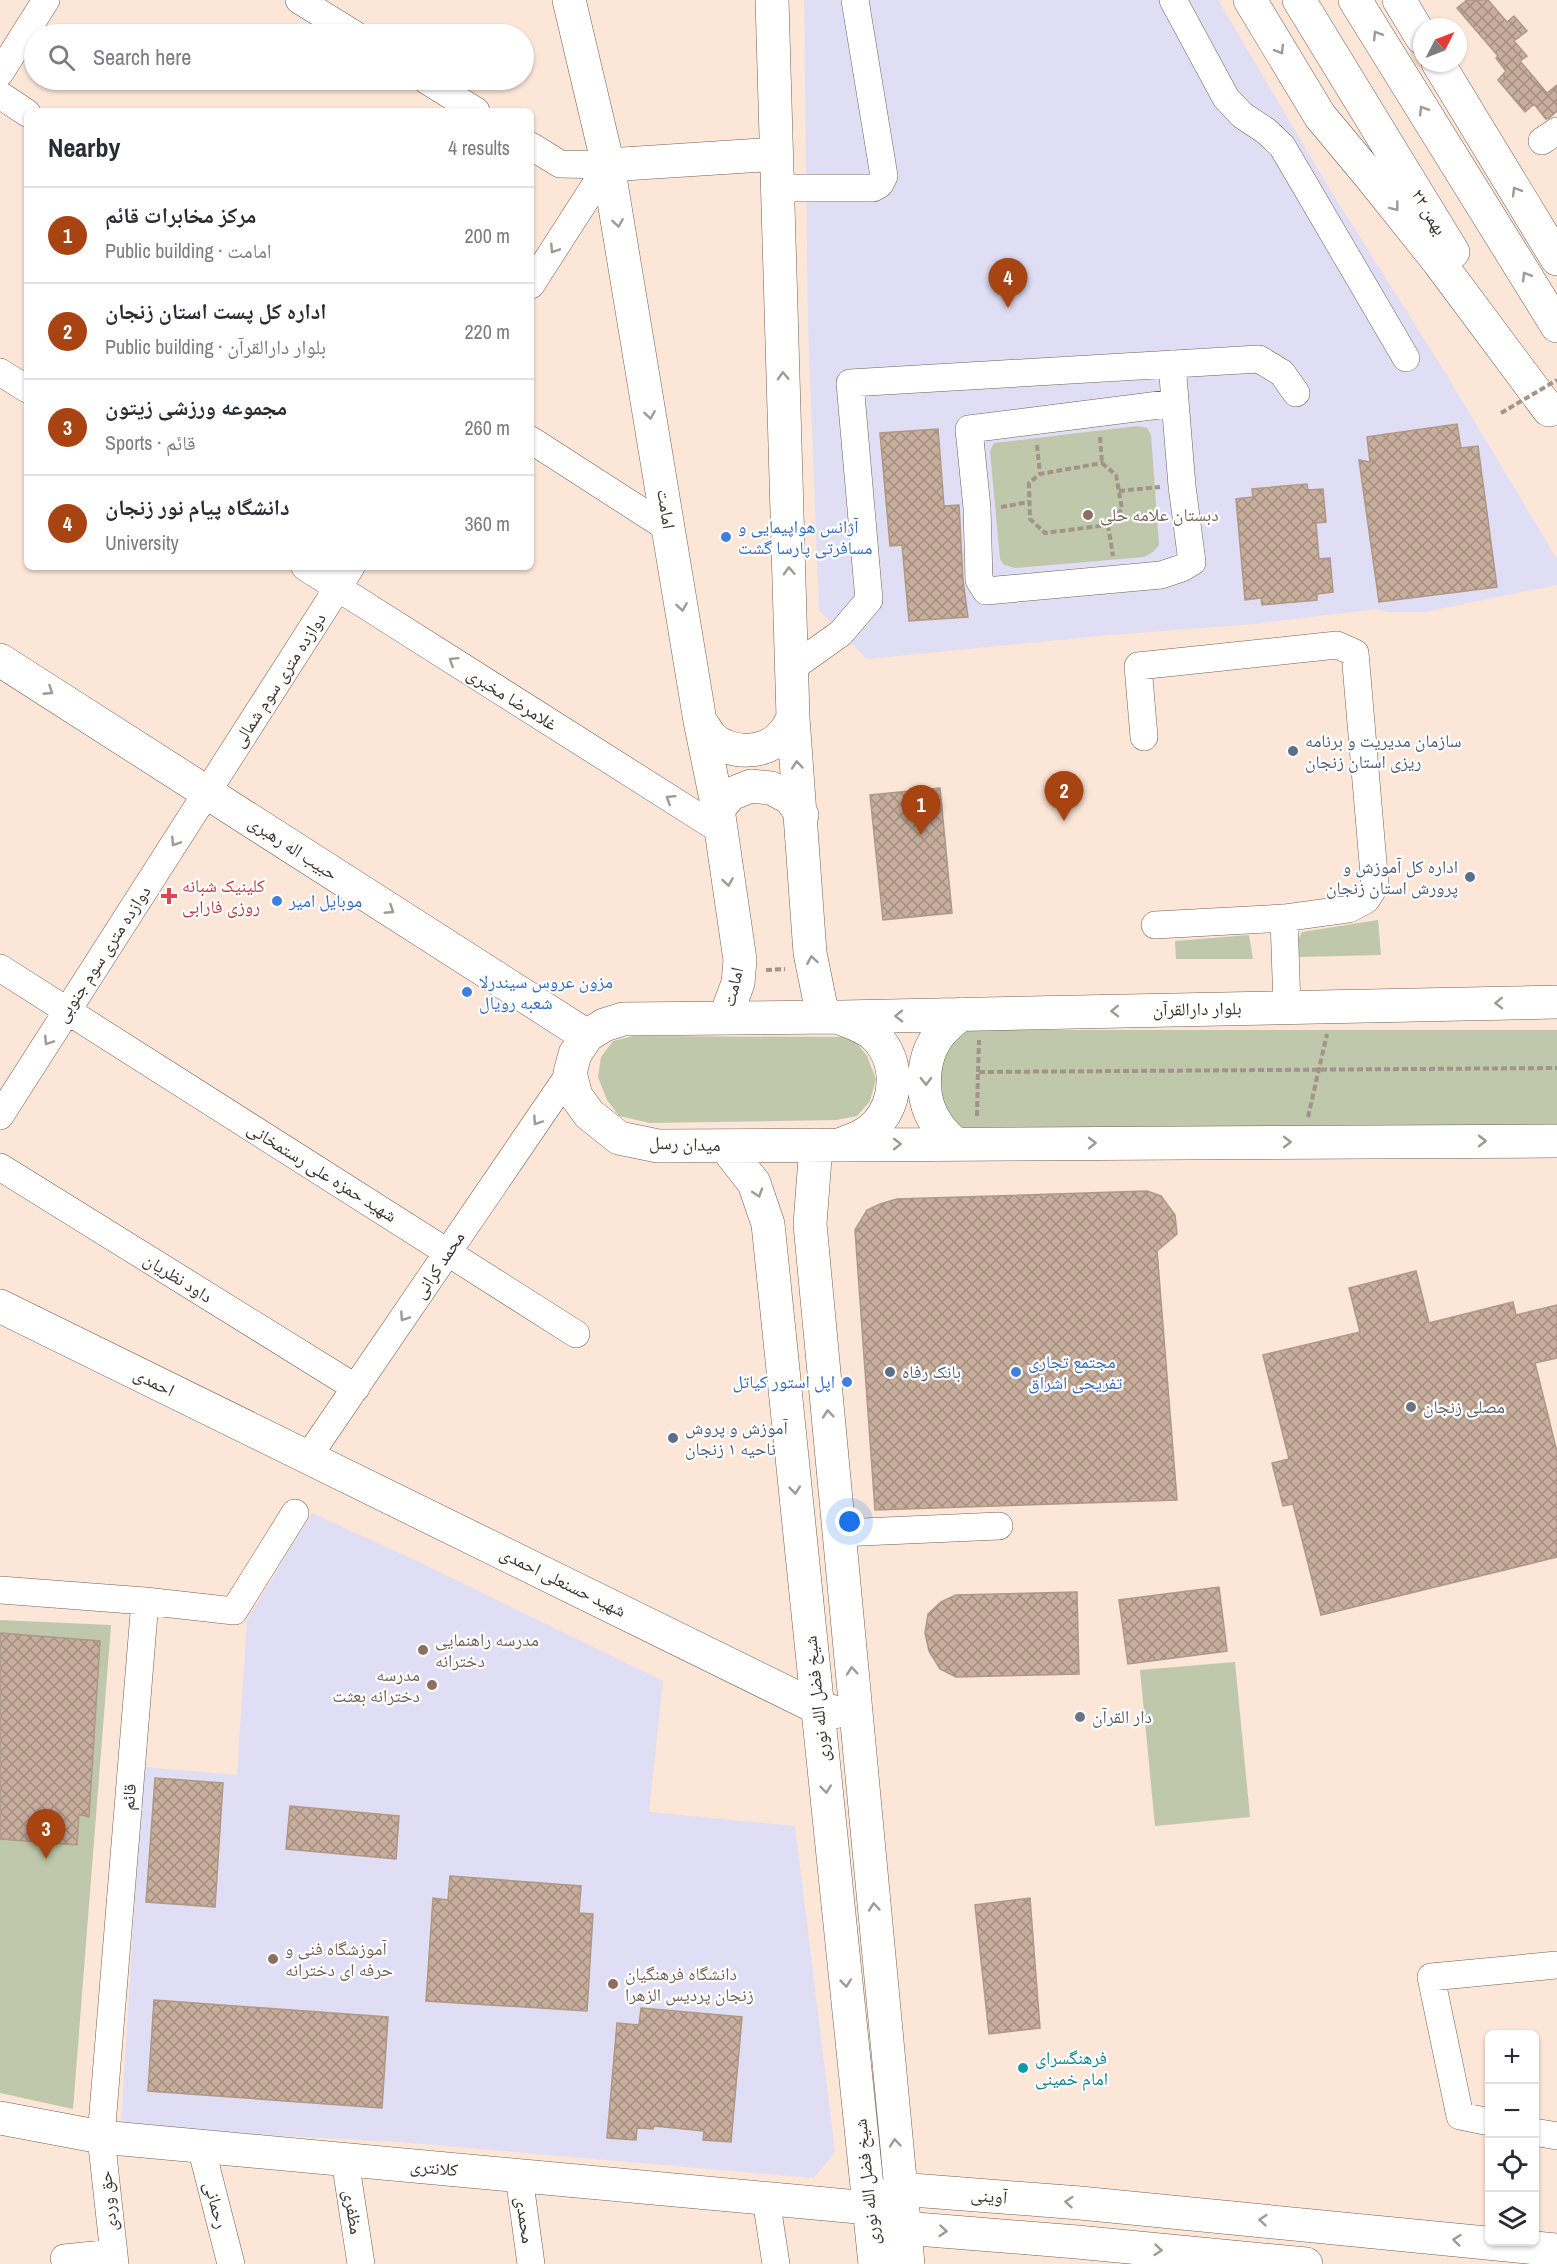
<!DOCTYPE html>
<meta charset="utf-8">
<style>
body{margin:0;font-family:"Archivo Narrow","Noto Naskh Arabic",sans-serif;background:#f7f7f7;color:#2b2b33}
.controls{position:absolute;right:18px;bottom:18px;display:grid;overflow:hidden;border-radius:9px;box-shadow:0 2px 4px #0004}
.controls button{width:54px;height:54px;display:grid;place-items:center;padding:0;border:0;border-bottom:2px solid #e1e1e2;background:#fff;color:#2b2b33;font:30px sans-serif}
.compass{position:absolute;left:1413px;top:18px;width:54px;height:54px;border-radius:50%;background:#fff;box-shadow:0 2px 4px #0004;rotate:48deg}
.you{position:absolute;left:850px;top:1522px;width:21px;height:21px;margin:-15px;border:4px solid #fff;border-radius:50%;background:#1a73e8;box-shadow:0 0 0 9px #1a73e833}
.badge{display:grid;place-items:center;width:39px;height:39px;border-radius:50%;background:#a84412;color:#fff;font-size:20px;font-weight:700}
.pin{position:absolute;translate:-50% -50px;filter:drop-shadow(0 2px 3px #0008)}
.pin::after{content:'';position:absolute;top:32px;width:21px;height:18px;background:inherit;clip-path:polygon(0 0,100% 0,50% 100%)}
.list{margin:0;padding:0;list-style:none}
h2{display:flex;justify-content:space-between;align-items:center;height:78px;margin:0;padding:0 24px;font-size:26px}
h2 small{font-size:20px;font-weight:400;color:#7c7c81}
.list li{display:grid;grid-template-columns:39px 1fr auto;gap:18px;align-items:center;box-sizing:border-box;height:96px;padding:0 24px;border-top:2px solid #e1e1e2}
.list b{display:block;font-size:22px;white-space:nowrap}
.list p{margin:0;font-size:20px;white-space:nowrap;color:#7c7c81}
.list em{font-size:20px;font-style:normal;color:#7c7c81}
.icon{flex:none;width:33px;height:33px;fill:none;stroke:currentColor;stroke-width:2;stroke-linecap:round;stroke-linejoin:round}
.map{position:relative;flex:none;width:1557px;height:2264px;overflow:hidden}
.search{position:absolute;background:#fff;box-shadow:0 2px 4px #0004;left:24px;top:24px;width:510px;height:66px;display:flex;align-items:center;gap:15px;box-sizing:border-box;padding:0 21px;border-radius:33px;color:#7c7c81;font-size:22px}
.panel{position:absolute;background:#fff;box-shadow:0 2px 4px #0004;left:24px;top:108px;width:510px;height:462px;border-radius:9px}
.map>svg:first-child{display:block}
</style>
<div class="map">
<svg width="1557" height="2264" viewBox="0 0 1557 2264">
<defs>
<pattern id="building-cross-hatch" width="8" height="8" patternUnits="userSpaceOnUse" patternTransform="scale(1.5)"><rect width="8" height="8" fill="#c8ae9d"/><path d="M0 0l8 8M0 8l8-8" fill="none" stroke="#a48e80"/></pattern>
</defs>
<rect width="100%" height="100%" fill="#fbe6d7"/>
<!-- education -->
<path fill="#e0def4" d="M 804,0 L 1218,0 L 1329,188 L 1446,374 L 1557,559 L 1557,585 L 1425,612 L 1387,612 L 1377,609 L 1253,624 L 1110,635 L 867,659 L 819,610 L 808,328 Z
M 312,1513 L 421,1563 L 663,1681 L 649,1812 L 795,1826 L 835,2152 L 814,2178 L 400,2142 L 121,2127 L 143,1767 L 237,1775 L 247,1620 Z"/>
<!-- green -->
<path fill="#bfc8aa" d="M 1137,426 L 1147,428 L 1151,435 L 1159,545 L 1153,552 L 1144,557 L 1015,568 L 1004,565 L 1000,559 L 990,451 L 994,443 Z
M 1378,920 L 1381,955 L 1299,957 L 1298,940 L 1302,932 Z
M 1249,935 L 1253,959 L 1176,959 L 1175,941 Z
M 965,1030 L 1557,1030 L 1557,1125 L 959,1131 L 942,1112 L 937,1071 L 951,1038 Z
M 633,1036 L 841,1037 L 856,1042 L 867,1056 L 876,1079 L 870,1101 L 857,1116 L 836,1120 L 650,1123 L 619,1116 L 607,1100 L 598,1077 L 601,1057 L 613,1041 Z
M 0,1620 L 111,1625 L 73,2109 L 0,2093 Z
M 1235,1662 L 1250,1817 L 1155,1826 L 1140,1670 Z"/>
<!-- building -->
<path fill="url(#building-cross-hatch)" stroke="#b09786" stroke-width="1.5" d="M 1467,0 L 1488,0 L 1507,22 L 1514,16 L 1527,31 L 1514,41 L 1527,56 L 1520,61 L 1547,93 L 1557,85 L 1557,111 L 1549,118 L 1546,119 L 1534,104 L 1525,112 L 1498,80 L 1506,71 L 1496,58 L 1498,56 L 1457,8 Z
M 1457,424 L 1461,448 L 1478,446 L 1497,587 L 1379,602 L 1359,460 L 1370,462 L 1367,437 Z
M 938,429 L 944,506 L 959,505 L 963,580 L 968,617 L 909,621 L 902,545 L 890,546 L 880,433 Z
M 1307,484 L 1308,490 L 1323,489 L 1326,522 L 1316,523 L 1319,559 L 1330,558 L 1333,592 L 1317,594 L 1317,600 L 1262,605 L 1261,598 L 1245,600 L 1236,499 L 1253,497 L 1252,489 Z
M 940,788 L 952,913 L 883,920 L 870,795 Z
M 1147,1191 L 1161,1196 L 1175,1215 L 1177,1234 L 1157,1251 L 1177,1500 L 875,1510 L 855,1230 L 867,1210 L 880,1204 L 897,1199 Z
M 1416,1271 L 1429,1323 L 1513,1302 L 1516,1315 L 1557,1305 L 1557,1358 L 1535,1363 L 1557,1452 L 1557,1557 L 1321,1615 L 1293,1504 L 1283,1506 L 1272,1463 L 1289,1459 L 1263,1355 L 1360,1332 L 1349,1288 Z
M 1219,1587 L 1227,1651 L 1128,1664 L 1119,1600 Z
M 1077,1592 L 1079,1674 L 956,1677 L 940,1669 L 929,1651 L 925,1633 L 928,1614 L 941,1602 L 956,1595 Z
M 0,1633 L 100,1641 L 89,1817 L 79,1814 L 77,1845 L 0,1839 Z
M 155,1778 L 223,1783 L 215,1907 L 146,1902 Z
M 290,1806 L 399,1816 L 396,1859 L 286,1849 Z
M 450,1876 L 581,1886 L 579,1913 L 593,1914 L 587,2011 L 426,2001 L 433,1898 L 448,1900 Z
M 1030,1898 L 1040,2028 L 989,2034 L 975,1905 Z
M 154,2000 L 388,2017 L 382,2108 L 148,2091 Z
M 641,2008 L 742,2017 L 731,2142 L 703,2140 L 704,2131 L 654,2126 L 653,2129 L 637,2128 L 636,2140 L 607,2138 L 617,2023 L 639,2025 Z"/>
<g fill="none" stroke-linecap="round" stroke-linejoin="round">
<defs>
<path id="minor" d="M 299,0 L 354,34
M 1173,0 L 1226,98 L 1242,115 L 1266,131 L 1282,146 L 1406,358
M 0,73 L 46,0
M 426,80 L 476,111
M 0,95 L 27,113
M 1542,141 L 1557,131
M 531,146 L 560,164 L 608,165
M 778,188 L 873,188 L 880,184 L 884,176 L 855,0
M 531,285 L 608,165
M 1172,364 L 1182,486 L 1192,562 L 1182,568 L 1161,575 L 986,591 L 979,580 L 977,508 L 969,429 L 1175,403
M 0,372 L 27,389
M 531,440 L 669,529
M 305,567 L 720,830
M 792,668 L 841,633 L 869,600 L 850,383 L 1259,359 L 1282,373 L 1296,393
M 1144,737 L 1138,666 L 1337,645 L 1355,653 L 1375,886 L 1366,900 L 1349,909 L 1284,918 L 1155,925
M 1284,918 L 1287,1007
M 0,968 L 576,1334
M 0,1116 L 351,567
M 0,1167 L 356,1388
M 308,1457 L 570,1073
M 839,1533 L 999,1526
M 0,1590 L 145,1601 L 234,1611 L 295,1513
M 1490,2122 L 1460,2116 L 1431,1977 L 1557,1965
M 1534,2132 L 1557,2136
M 201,2147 L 231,2264
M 345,2160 L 361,2264
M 519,2176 L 531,2264
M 766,2199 L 776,2264
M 64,2258 L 114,2253
M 115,2264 L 101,2137 L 145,1601"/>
<path id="major" d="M 569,0 L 608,165 L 700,721 L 718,809 L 740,960 L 738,983 L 725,1018
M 772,0 L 793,718 L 810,953 L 823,1017
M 608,165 L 777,154
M 0,660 L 587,1036
M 700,721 C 704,726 707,732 711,737 C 730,755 766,755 783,734 C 787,730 790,723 793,718
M 718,809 L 731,794 L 751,786 L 771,788 L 790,798 L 802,815
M 837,1017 C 850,1022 865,1026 875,1036 C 899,1060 899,1100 876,1125 C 866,1136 852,1140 839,1145 L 658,1146 L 619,1138 L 589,1114 L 576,1096 L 570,1073 L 575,1054 L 587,1036 L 604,1025 L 623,1019 Z
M 842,1017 L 1557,1002
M 955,1144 C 950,1139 943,1133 939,1127 C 918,1100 920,1055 943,1030 C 949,1024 955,1019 961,1014
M 816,1145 L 810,1224 L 908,2264
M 843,1145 L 1557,1141
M 725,1146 L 754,1183 L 768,1224 L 875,2264
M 0,1306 L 818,1708 L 834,1712
M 0,2118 L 101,2137 L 869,2208 L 904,2228 L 1077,2242 L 1306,2264
M 880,2201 L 899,2189 L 1080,2203 L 1557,2250"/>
<path id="highway" d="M 1250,0 L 1320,116 L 1370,176 L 1438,261 L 1549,410
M 1299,0 L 1453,252
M 1355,0 L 1557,326
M 1399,0 L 1422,38
M 1438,63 L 1557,259"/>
</defs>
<!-- minor casing -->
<use href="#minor" stroke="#755f4f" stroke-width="28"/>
<!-- major casing -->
<use href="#major" stroke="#755f4f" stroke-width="34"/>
<!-- highway casing -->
<use href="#highway" stroke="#755f4f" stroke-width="34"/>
<!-- path -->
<path stroke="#a39388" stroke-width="4" stroke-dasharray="6 3" stroke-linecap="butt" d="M 1100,437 L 1102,463
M 1037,445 L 1040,474
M 1102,463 L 1116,475 L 1122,509 L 1108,525 L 1045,533 L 1030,519 L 1029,483 L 1040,474 Z
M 1119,491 L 1160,487
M 1001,507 L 1029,502
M 1108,525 L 1113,556
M 766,970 L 785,969
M 978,1072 L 979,1040
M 977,1116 L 978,1072 L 1557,1068
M 1308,1117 L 1327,1034"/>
<!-- minor -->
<use href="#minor" stroke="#fff" stroke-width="27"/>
<!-- major -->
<use href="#major" stroke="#fff" stroke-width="33"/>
<!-- highway -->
<use href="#highway" stroke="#fff" stroke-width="33"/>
<!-- path-bridge -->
<path stroke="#a39388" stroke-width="4" stroke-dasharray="6 3" stroke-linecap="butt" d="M 1501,413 L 1557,380"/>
</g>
<!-- one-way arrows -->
<defs><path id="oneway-chevron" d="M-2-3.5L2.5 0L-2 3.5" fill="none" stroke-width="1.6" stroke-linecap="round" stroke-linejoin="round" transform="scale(1.5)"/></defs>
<g stroke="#9e9a96">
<use href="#oneway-chevron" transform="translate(1377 35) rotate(-122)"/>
<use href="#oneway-chevron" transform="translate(1280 50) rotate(59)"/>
<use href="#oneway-chevron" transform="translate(1423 110) rotate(-122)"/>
<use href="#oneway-chevron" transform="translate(1516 191) rotate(-121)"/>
<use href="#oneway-chevron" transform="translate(1395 207) rotate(52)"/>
<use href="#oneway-chevron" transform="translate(618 223) rotate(81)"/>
<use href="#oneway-chevron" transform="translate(554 249) rotate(123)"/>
<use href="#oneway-chevron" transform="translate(1526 276) rotate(-122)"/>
<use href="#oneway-chevron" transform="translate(783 376) rotate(-92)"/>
<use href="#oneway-chevron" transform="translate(650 415) rotate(81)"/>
<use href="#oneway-chevron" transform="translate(789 571) rotate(-92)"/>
<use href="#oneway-chevron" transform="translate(682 607) rotate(81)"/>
<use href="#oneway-chevron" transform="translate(453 661) rotate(-148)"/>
<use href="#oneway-chevron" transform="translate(49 691) rotate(33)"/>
<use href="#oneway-chevron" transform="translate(797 765) rotate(-95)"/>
<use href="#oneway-chevron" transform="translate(670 799) rotate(-148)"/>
<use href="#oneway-chevron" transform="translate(175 842) rotate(123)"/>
<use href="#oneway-chevron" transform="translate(728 882) rotate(81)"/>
<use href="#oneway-chevron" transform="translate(390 910) rotate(33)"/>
<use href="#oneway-chevron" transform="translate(812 960) rotate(-100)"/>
<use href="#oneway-chevron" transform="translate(1499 1003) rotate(179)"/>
<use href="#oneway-chevron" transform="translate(1115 1011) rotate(179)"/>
<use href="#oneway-chevron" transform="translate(899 1016) rotate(179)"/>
<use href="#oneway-chevron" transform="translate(48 1041) rotate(123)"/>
<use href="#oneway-chevron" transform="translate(926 1081) rotate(89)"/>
<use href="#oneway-chevron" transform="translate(537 1121) rotate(124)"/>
<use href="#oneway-chevron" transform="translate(1482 1141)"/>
<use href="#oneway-chevron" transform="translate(1287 1142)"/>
<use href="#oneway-chevron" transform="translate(1092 1143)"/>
<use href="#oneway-chevron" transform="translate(897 1144)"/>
<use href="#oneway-chevron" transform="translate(758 1193) rotate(72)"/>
<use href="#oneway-chevron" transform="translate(404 1317) rotate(124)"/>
<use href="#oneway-chevron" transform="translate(828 1414) rotate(-95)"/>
<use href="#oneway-chevron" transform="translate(795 1490) rotate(84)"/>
<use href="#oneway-chevron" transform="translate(852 1671) rotate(-95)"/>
<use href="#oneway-chevron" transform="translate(826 1789) rotate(84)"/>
<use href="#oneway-chevron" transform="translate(874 1907) rotate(-95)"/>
<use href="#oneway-chevron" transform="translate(846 1983) rotate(84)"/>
<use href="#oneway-chevron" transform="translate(895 2143) rotate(-95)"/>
<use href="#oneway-chevron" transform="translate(1069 2202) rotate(-175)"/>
<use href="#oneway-chevron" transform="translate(1263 2220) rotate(-175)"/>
<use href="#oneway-chevron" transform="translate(943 2231) rotate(5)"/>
<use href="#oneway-chevron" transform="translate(1457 2240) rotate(-174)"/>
<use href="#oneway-chevron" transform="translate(1158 2250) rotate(5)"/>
</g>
<!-- markers -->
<g fill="#8d6e63" stroke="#fff" stroke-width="2">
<circle cx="1088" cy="515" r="6"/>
<circle cx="423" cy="1650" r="6"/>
<circle cx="432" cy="1685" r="6"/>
<circle cx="273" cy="1959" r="6"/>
<circle cx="613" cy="1984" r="6"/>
</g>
<g fill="#3f7fe0" stroke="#fff" stroke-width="2">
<circle cx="726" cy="537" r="6"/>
<circle cx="277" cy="901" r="6"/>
<circle cx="467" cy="992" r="6"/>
<circle cx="1016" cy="1372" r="6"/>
<circle cx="847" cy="1382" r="6"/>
</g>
<g fill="#5c6f8a" stroke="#fff" stroke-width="2">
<circle cx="1293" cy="751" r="6"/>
<circle cx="1470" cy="877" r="6"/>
<circle cx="890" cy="1372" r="6"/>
<circle cx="673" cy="1438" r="6"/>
</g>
<path fill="#e0444e" stroke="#fff" stroke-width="2" d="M166 887h6v6h6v6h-6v6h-6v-6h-6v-6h6z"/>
<g fill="#6b7280" stroke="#fff" stroke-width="2">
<circle cx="1411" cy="1407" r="6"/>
<circle cx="1080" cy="1717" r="6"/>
</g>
<circle fill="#0f9aa8" stroke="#fff" stroke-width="2" cx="1023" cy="2068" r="6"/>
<g text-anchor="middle" stroke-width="4.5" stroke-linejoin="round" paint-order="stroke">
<!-- street labels -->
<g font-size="18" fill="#3e342d" stroke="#fff">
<text transform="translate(1429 212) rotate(59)" y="6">۲۲ بهمن</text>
<text transform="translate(666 509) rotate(81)" y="6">امامت</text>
<text transform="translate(279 680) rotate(-57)" y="6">دوازده متری سوم شمالی</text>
<text transform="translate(512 699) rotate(32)" y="6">غلامرضا مخبری</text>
<text transform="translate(293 848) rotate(33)" y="6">حبیب اله رهبری</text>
<text transform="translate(103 954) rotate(-57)" y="6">دوازده متری سوم جنوبی</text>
<text transform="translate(733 987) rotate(-77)" y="6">امامت</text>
<text transform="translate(1197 1009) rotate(-1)" y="6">بلوار دارالقرآن</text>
<text transform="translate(685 1144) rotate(2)" y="6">میدان رسل</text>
<text transform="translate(322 1172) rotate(32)" y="6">شهید حمزه علی رستمخانی</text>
<text transform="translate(439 1265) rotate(-56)" y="6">محمد کرانی</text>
<text transform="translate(178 1278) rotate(32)" y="6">داود نظریان</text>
<text transform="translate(154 1382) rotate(26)" y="6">احمدی</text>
<text transform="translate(563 1582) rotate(26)" y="6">شهید حسنعلی احمدی</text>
<text transform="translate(817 1699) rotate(-96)" y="6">شیخ فضل الله نوری</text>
<text transform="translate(129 1797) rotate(-85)" y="6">قائم</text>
<text transform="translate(434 2168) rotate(5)" y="6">کلانتری</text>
<text transform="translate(867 2182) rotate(-96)" y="6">شیخ فضل الله نوری</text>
<text transform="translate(989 2196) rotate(5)" y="6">آوینی</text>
<text transform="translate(108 2201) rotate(-96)" y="6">حق وردی</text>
<text transform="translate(216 2205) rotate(75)" y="6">رحمانی</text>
<text transform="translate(353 2212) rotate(81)" y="6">مظفری</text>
<text transform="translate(525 2220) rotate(82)" y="6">محمدی</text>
</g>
<!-- education labels -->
<g font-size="18" fill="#785e54" stroke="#fff" text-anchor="start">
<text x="1100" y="521">دبستان علامه حلی</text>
<text x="435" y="1646">مدرسه راهنمایی<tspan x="435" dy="21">دخترانه</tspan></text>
<text x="420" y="1681" text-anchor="end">مدرسه<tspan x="420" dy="21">دخترانه بعثت</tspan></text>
<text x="285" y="1955">آموزشگاه فنی و<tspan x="285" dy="21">حرفه ای دخترانه</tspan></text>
<text x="625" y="1980">دانشگاه فرهنگیان<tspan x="625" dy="21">زنجان پردیس الزهرا</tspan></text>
</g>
<!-- shop labels -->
<g font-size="18" fill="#366cbe" stroke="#fff" text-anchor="start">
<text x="738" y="533">آژانس هواپیمایی و<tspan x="738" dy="21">مسافرتی پارسا گشت</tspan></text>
<text x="289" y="907">موبایل امیر</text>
<text x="479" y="988">مزون عروس سیندرلا<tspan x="479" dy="21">شعبه رویال</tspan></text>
<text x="1028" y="1368">مجتمع تجاری<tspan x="1028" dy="21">تفریحی اشراق</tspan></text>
<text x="835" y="1388" text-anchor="end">اپل استور کیاتل</text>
</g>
<!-- service labels -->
<g font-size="18" fill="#4e5e75" stroke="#fff" text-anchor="start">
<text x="1305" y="747">سازمان مدیریت و برنامه<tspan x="1305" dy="21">ریزی استان زنجان</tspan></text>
<text x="1458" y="873" text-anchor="end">اداره کل آموزش و<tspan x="1458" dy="21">پرورش استان زنجان</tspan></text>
<text x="902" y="1378">بانک رفاه</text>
<text x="685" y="1434">آموزش و پروش<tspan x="685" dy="21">ناحیه ۱ زنجان</tspan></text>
</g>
<!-- health labels -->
<g font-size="18" fill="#be3a42" stroke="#fff" text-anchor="start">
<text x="182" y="892">کلینیک شبانه<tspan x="182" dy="21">روزی فارابی</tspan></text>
</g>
<!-- worship labels -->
<g font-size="18" fill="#5b616d" stroke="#fff" text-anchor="start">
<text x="1423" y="1413">مصلی زنجان</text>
<text x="1092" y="1723">دار القرآن</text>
</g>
<!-- culture labels -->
<g font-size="18" fill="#0d838f" stroke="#fff" text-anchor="start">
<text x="1035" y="2064">فرهنگسرای<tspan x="1035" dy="21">امام خمینی</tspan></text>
</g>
</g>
</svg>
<div class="controls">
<button>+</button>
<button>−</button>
<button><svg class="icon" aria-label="locate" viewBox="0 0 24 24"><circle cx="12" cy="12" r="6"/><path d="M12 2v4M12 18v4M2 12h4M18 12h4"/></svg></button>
<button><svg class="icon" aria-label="layers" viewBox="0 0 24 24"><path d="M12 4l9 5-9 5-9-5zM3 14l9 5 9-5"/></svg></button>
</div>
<svg class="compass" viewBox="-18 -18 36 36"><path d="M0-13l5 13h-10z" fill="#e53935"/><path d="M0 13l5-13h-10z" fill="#7c7c81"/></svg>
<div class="you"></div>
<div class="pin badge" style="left:921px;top:835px">1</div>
<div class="pin badge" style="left:1064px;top:821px">2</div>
<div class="pin badge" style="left:46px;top:1859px">3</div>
<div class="pin badge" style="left:1008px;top:308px">4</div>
<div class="search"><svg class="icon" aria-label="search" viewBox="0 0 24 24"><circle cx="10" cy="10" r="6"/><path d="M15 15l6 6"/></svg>Search here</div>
<section class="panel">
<h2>Nearby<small>4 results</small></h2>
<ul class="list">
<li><span class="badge">1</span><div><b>مرکز مخابرات قائم</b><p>Public building · امامت</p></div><em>200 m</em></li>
<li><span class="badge">2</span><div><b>اداره کل پست استان زنجان</b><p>Public building · بلوار دارالقرآن</p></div><em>220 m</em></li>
<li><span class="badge">3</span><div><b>مجموعه ورزشی زیتون</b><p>Sports · قائم</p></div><em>260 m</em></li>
<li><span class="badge">4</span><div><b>دانشگاه پیام نور زنجان</b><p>University</p></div><em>360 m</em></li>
</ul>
</section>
</div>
